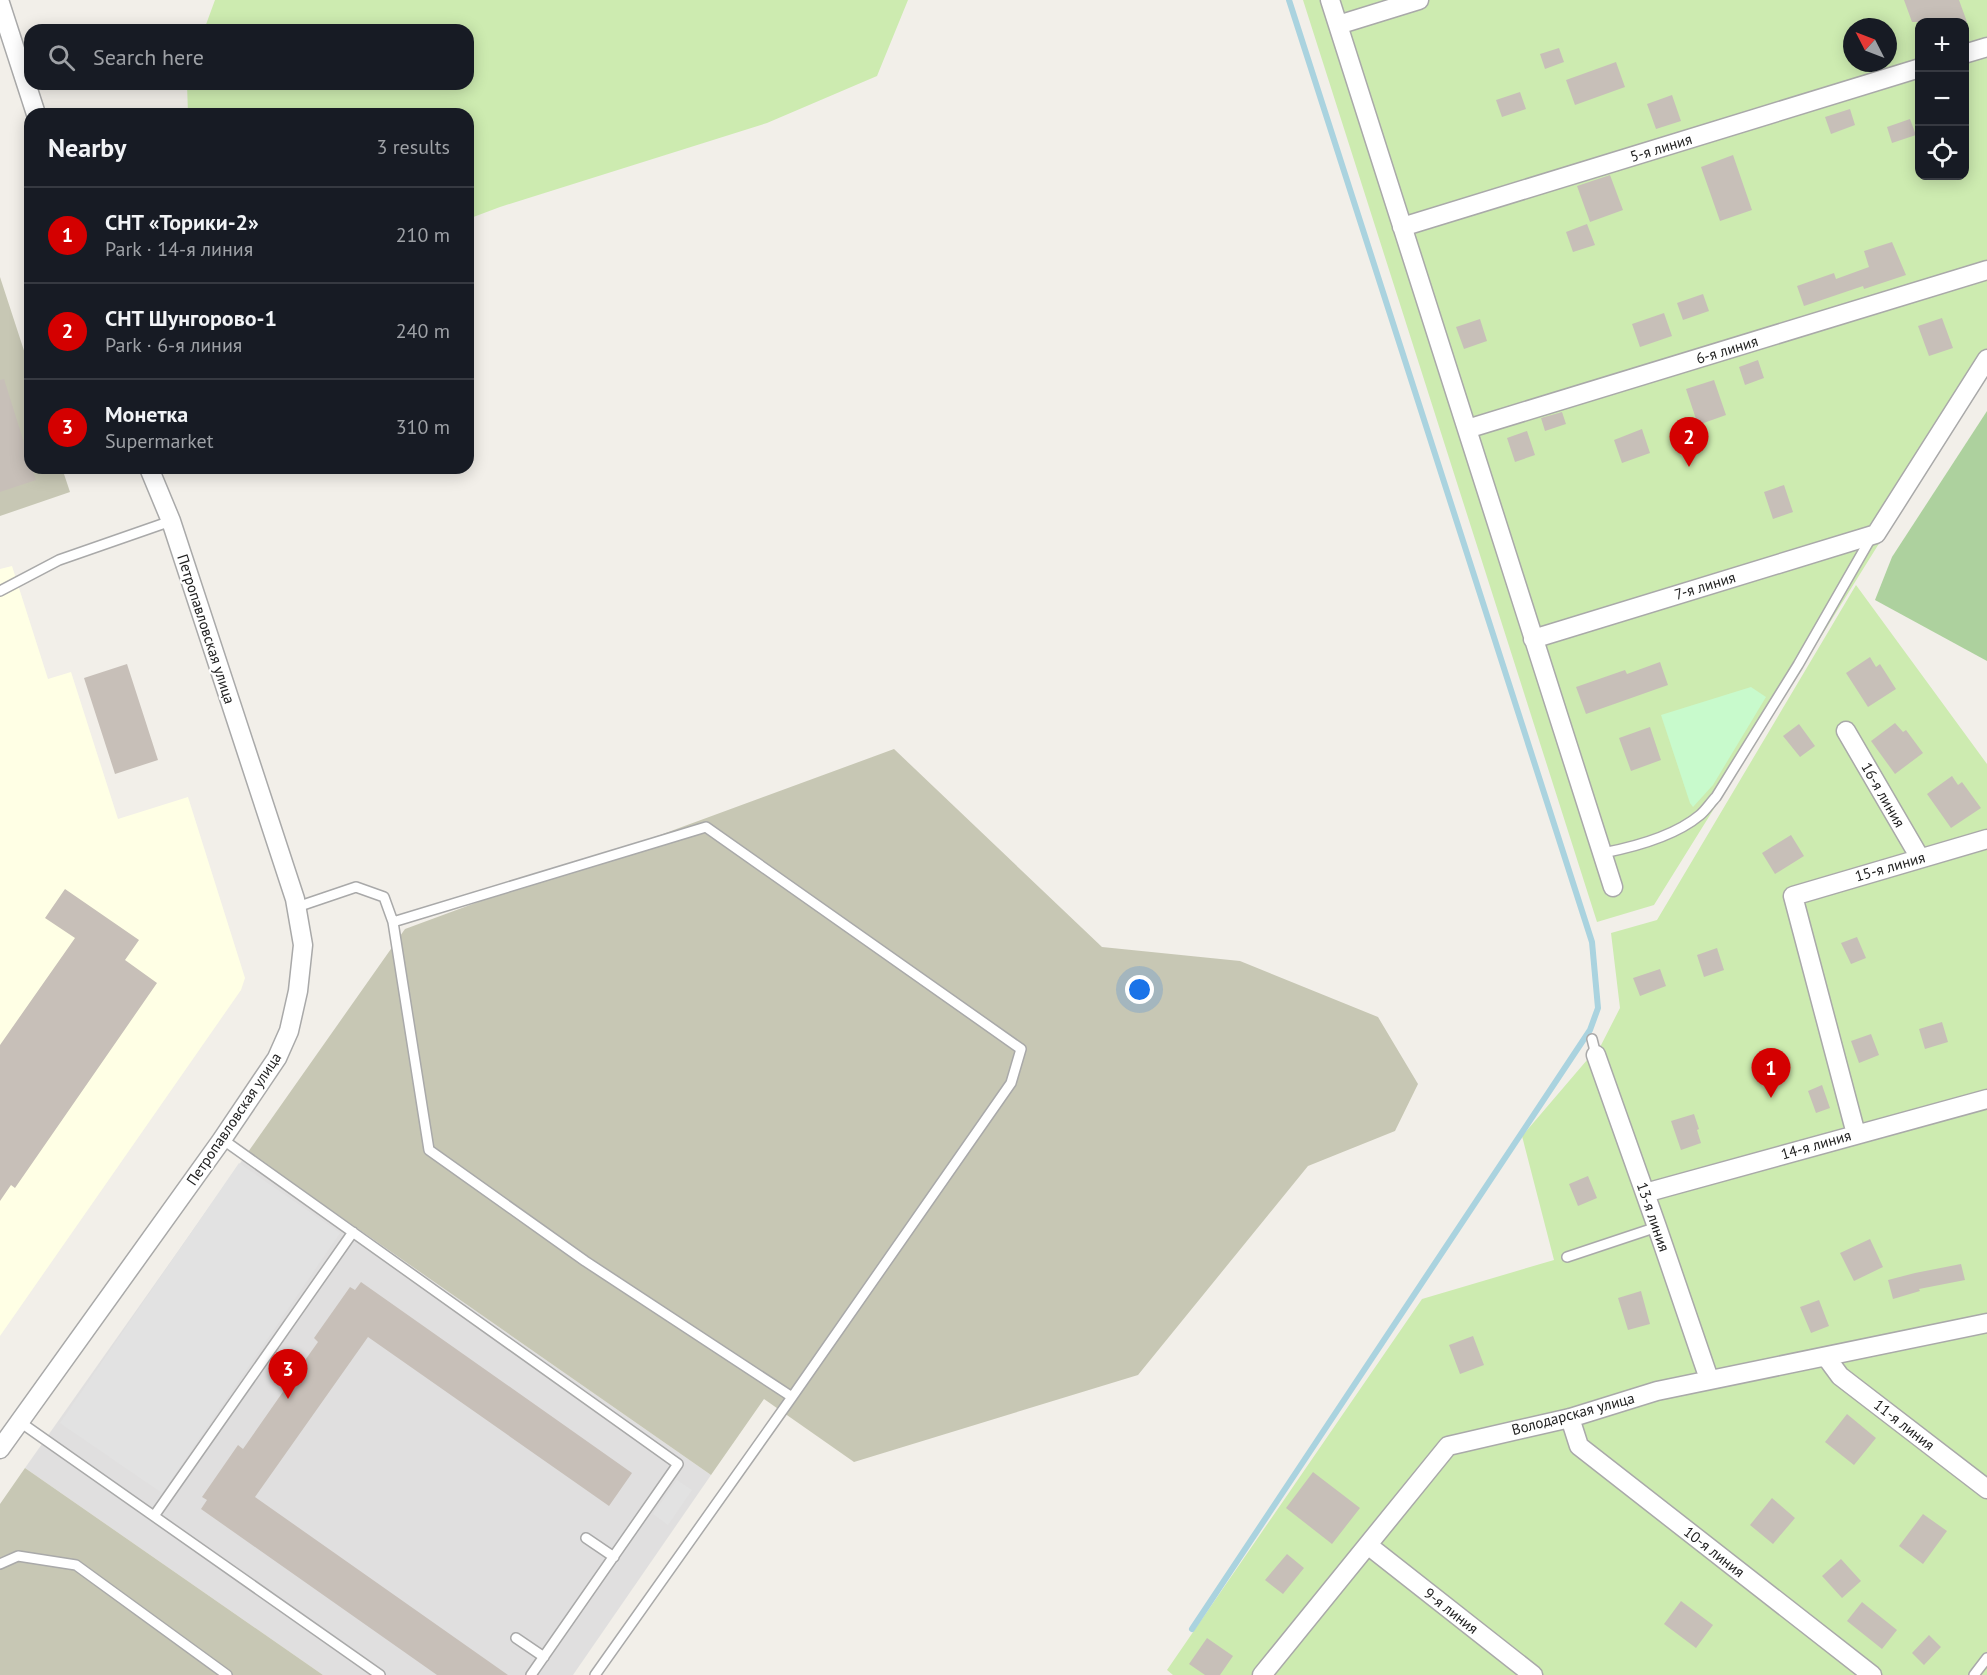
<!DOCTYPE html>
<meta charset="utf-8">
<style>
body{margin:0;font-family:"PT Sans",sans-serif;background:#20242c;color:#f1f3f6}
.controls{position:absolute;right:18px;top:18px;display:grid;overflow:hidden;border-radius:12px;box-shadow:0 3px 15px #0003}
.controls button{width:54px;height:54px;display:grid;place-items:center;padding:0;border:0;border-bottom:2px solid #363941;background:#171b24;color:#f1f3f6;font:30px sans-serif}
.compass{position:absolute;left:1843px;top:18px;width:54px;height:54px;border-radius:50%;background:#171b24;box-shadow:0 3px 15px #0003;rotate:312deg}
.you{position:absolute;left:1140px;top:990px;width:21px;height:21px;margin:-15px;border:4px solid #fff;border-radius:50%;background:#1a73e8;box-shadow:0 0 0 9px #1a73e833}
.badge{display:grid;place-items:center;width:39px;height:39px;border-radius:50%;background:#d40000;color:#fff;font-size:20px;font-weight:700}
.pin{position:absolute;translate:-50% -50px;filter:drop-shadow(0 2px 3px #0008)}
.pin::after{content:'';position:absolute;top:32px;width:21px;height:18px;background:inherit;clip-path:polygon(0 0,100% 0,50% 100%)}
.list{margin:0;padding:0;list-style:none}
h2{display:flex;justify-content:space-between;align-items:center;height:78px;margin:0;padding:0 24px;font-size:26px}
h2 small{font-size:20px;font-weight:400;color:#9ea1a6}
.list li{display:grid;grid-template-columns:39px 1fr auto;gap:18px;align-items:center;box-sizing:border-box;height:96px;padding:0 24px;border-top:2px solid #363941}
.list b{display:block;font-size:22px;white-space:nowrap}
.list p{margin:0;font-size:20px;white-space:nowrap;color:#9ea1a6}
.list em{font-size:20px;font-style:normal;color:#9ea1a6}
.icon{flex:none;width:33px;height:33px;fill:none;stroke:currentColor;stroke-width:2;stroke-linecap:round;stroke-linejoin:round}
.map{position:relative;flex:none;width:1987px;height:1675px;overflow:hidden}
.search{position:absolute;background:#171b24;box-shadow:0 3px 15px #0003;left:24px;top:24px;width:450px;height:66px;display:flex;align-items:center;gap:15px;box-sizing:border-box;padding:0 21px;border-radius:18px;color:#9ea1a6;font-size:22px}
.panel{position:absolute;background:#171b24;box-shadow:0 3px 15px #0003;left:24px;top:108px;width:450px;height:366px;border-radius:18px}
.map>svg:first-child{display:block}
</style>
<div class="map">
<svg width="1987" height="1675" viewBox="0 0 1987 1675">
<rect width="100%" height="100%" fill="#f2efe9"/>
<!-- residential -->
<path fill="#e0dfdf" d="M 248,1152 L 711,1475 L 573,1675 L 323,1675 L 25,1468 Z"/>
<!-- education -->
<path fill="#ffffe5" d="M 12,566 L 48,679 L 71,672 L 118,819 L 188,797 L 245,978 L 241,990 L 0,1336 L 0,569 Z"/>
<!-- construction -->
<path fill="#c7c7b4" d="M 0,277 L 30,369 L 30,468 L 62,468 L 70,492 L 0,516 Z
M 894,749 L 1102,947 L 1240,961 L 1378,1017 L 1418,1084 L 1395,1131 L 1308,1166 L 1138,1375 L 854,1462 L 764,1399 L 711,1475 L 248,1152 L 405,929 Z
M 25,1468 L 323,1675 L 0,1675 L 0,1504 Z"/>
<!-- grass -->
<path fill="#cdebb0" fill-rule="evenodd" d="M 215,0 L 908,0 L 877,76 L 767,123 L 500,207 L 468,219 L 468,114 L 188,114 L 187,84 L 468,84 L 468,30 L 204,30 Z
M 1303,0 L 1987,0 L 1987,370 L 1654,905 L 1597,922 ZM 1920,22 L 1964,22 L 1964,176 L 1920,176 ZM 1852,27 L 1888,27 L 1888,63 L 1852,63 Z
M 1856,585 L 1987,764 L 1987,1675 L 1173,1675 L 1167,1670 L 1422,1299 L 1554,1260 L 1522,1136 L 1587,1060 L 1596,1055 L 1620,1008 L 1611,933 L 1657,920 Z"/>
<!-- forest -->
<path fill="#add19e" d="M 1987,411 L 1987,661 L 1875,600 L 1892,557 Z"/>
<!-- park -->
<path fill="#c8facc" d="M 1751,687 L 1766,697 L 1713,785 L 1693,807 L 1690,803 L 1661,715 Z"/>
<!-- parking -->
<path fill="#e2e2e2" d="M 239,1163 L 340,1233 L 162,1493 L 60,1423 Z
M 677,1480 L 692,1490 L 668,1525 L 653,1514 Z"/>
<g fill="none" stroke-linecap="round" stroke-linejoin="round">
<!-- stream -->
<path stroke="#aad3df" stroke-width="6" d="M 1192,1629 L 1590,1030 L 1598,1008 L 1592,942 L 1289,0"/>
</g>
<!-- building -->
<path fill="#c7bfb8" d="M 1904,0 L 1959,0 L 1967,22 L 1912,22 Z
M 1559,48 L 1564,62 L 1545,69 L 1540,54 Z
M 1616,62 L 1625,87 L 1575,105 L 1566,80 Z
M 1520,92 L 1526,109 L 1502,117 L 1496,100 Z
M 1672,95 L 1681,121 L 1656,129 L 1647,104 Z
M 1850,109 L 1855,125 L 1831,134 L 1825,117 Z
M 1910,119 L 1916,135 L 1892,143 L 1887,127 Z
M 1733,155 L 1752,210 L 1720,221 L 1701,167 Z
M 1610,175 L 1623,210 L 1590,222 L 1577,186 Z
M 1587,224 L 1595,245 L 1573,252 L 1566,232 Z
M 1892,242 L 1906,275 L 1864,289 L 1863,286 L 1804,306 L 1797,286 L 1834,273 L 1836,279 L 1869,267 L 1864,251 Z
M 1703,294 L 1709,311 L 1683,320 L 1677,303 Z
M 1664,313 L 1672,336 L 1640,347 L 1632,324 Z
M 1942,318 L 1953,348 L 1929,356 L 1918,326 Z
M 1480,319 L 1487,341 L 1464,349 L 1456,327 Z
M 1758,360 L 1764,378 L 1745,385 L 1739,367 Z
M 4,379 L 30,462 L 30,468 L 32,468 L 36,480 L 0,492 L 0,380 Z
M 1714,380 L 1726,415 L 1698,425 L 1686,389 Z
M 1562,412 L 1566,424 L 1545,431 L 1541,418 Z
M 1642,429 L 1650,453 L 1622,463 L 1614,440 Z
M 1527,431 L 1535,455 L 1515,462 L 1507,438 Z
M 1784,485 L 1793,512 L 1773,519 L 1764,492 Z
M 1870,657 L 1876,667 L 1880,664 L 1896,689 L 1868,707 L 1846,673 Z
M 1660,662 L 1668,685 L 1586,714 L 1576,687 L 1625,670 L 1627,674 Z
M 127,664 L 158,760 L 115,774 L 84,678 Z
M 1895,723 L 1903,732 L 1906,730 L 1923,753 L 1895,774 L 1871,741 Z
M 1799,724 L 1815,746 L 1800,757 L 1783,736 Z
M 1650,727 L 1661,760 L 1631,771 L 1619,738 Z
M 1952,776 L 1958,785 L 1962,782 L 1981,808 L 1951,828 L 1927,794 Z
M 1791,835 L 1804,856 L 1775,874 L 1762,853 Z
M 65,889 L 139,940 L 125,960 L 157,983 L 15,1188 L 11,1185 L 0,1201 L 0,1045 L 75,938 L 45,918 Z
M 1857,937 L 1866,958 L 1851,964 L 1841,943 Z
M 1717,948 L 1724,970 L 1704,977 L 1697,955 Z
M 1660,969 L 1666,986 L 1640,996 L 1633,978 Z
M 1942,1022 L 1948,1042 L 1925,1049 L 1919,1029 Z
M 1871,1034 L 1879,1055 L 1859,1063 L 1851,1041 Z
M 1822,1085 L 1830,1108 L 1816,1113 L 1808,1091 Z
M 1694,1114 L 1699,1129 L 1697,1130 L 1701,1143 L 1681,1150 L 1671,1121 Z
M 1588,1176 L 1597,1198 L 1578,1206 L 1569,1184 Z
M 1870,1239 L 1883,1267 L 1854,1281 L 1840,1253 Z
M 1961,1264 L 1965,1280 L 1919,1289 L 1920,1291 L 1893,1299 L 1888,1280 L 1915,1273 Z
M 361,1282 L 632,1473 L 609,1506 L 368,1337 L 255,1497 L 508,1675 L 437,1675 L 201,1509 L 207,1500 L 202,1497 L 238,1445 L 243,1449 L 308,1356 L 318,1342 L 314,1338 L 350,1287 L 355,1290 Z
M 1641,1291 L 1650,1324 L 1628,1330 L 1618,1298 Z
M 1819,1300 L 1829,1326 L 1811,1333 L 1800,1307 Z
M 1473,1336 L 1484,1365 L 1460,1374 L 1449,1345 Z
M 1847,1414 L 1876,1438 L 1854,1465 L 1825,1442 Z
M 1313,1472 L 1360,1508 L 1332,1544 L 1286,1508 Z
M 1772,1498 L 1795,1518 L 1773,1544 L 1750,1525 Z
M 1923,1514 L 1947,1531 L 1923,1564 L 1899,1546 Z
M 1287,1554 L 1304,1568 L 1283,1594 L 1265,1580 Z
M 1841,1559 L 1861,1581 L 1842,1598 L 1822,1576 Z
M 1681,1601 L 1713,1625 L 1696,1648 L 1664,1624 Z
M 1862,1602 L 1897,1630 L 1882,1649 L 1847,1621 Z
M 1929,1635 L 1941,1647 L 1924,1665 L 1912,1653 Z
M 1207,1638 L 1233,1656 L 1220,1675 L 1205,1675 L 1189,1664 Z"/>
<g fill="none" stroke-linecap="round" stroke-linejoin="round">
<defs>
<path id="service" d="M 0,591 L 59,560 L 171,521
M 1603,853 C 1634,847 1675,836 1700,815 C 1706,810 1711,802 1716,797 L 1798,665 L 1872,536
M 297,907 L 356,887 L 384,897 L 393,922
M 1592,1039 L 1596,1055
M 222,1139 L 678,1464 L 531,1675
M 1567,1257 L 1657,1227
M 20,1422 L 380,1675
M 154,1516 L 353,1232
M 586,1538 L 614,1557
M 0,1564 L 18,1556 L 76,1565 L 227,1675
M 516,1638 L 544,1657
M 595,1675 L 792,1397 L 1011,1083 L 1021,1049 L 706,827 L 393,922 L 429,1150 L 585,1261 L 792,1397
M 1974,1675 L 1987,1658"/>
<path id="minor" d="M 1330,0 L 1613,887
M 0,3 L 36,114
M 1338,25 L 1419,0
M 1964,54 L 1987,47
M 1402,227 L 1920,68
M 1467,429 L 1987,270
M 1533,639 L 1876,534 L 1987,359
M 1846,731 L 1920,858
M 1596,1055 L 1657,1227 L 1709,1379
M 1856,1134 L 1793,896 L 1987,839
M 1645,1193 L 1987,1099
M 1826,1357 L 1840,1376 L 1987,1489
M 1570,1418 L 1579,1446 L 1872,1675
M 0,1449 L 221,1141 L 277,1058 L 289,1031 L 298,991 L 303,945 L 295,899 L 171,521 L 149,468
M 1369,1546 L 1533,1675
M 1262,1675 L 1448,1446 L 1570,1418 L 1657,1391 L 1987,1323"/>
</defs>
<!-- service casing -->
<use href="#service" stroke="#a9a9a9" stroke-width="12"/>
<!-- minor casing -->
<use href="#minor" stroke="#a9a9a9" stroke-width="21"/>
<!-- service -->
<use href="#service" stroke="#fff" stroke-width="9"/>
<!-- minor -->
<use href="#minor" stroke="#fff" stroke-width="18"/>
</g>
<g text-anchor="middle" stroke-width="4.5" stroke-linejoin="round" paint-order="stroke">
<!-- street labels -->
<g font-size="15" fill="#222" stroke="#fff">
<text transform="translate(1661 148) rotate(-17)" y="5">5-я линия</text>
<text transform="translate(1727 350) rotate(-17)" y="5">6-я линия</text>
<text transform="translate(1705 586) rotate(-17)" y="5">7-я линия</text>
<text transform="translate(206 629) rotate(72)" y="5">Петропавловская улица</text>
<text transform="translate(1883 795) rotate(60)" y="5">16-я линия</text>
<text transform="translate(1890 867) rotate(-16)" y="5">15-я линия</text>
<text transform="translate(234 1119) rotate(-56)" y="5">Петропавловская улица</text>
<text transform="translate(1816 1145) rotate(-16)" y="5">14-я линия</text>
<text transform="translate(1653 1217) rotate(71)" y="5">13-я линия</text>
<text transform="translate(1573 1414) rotate(-15)" y="5">Володарская улица</text>
<text transform="translate(1904 1425) rotate(38)" y="5">11-я линия</text>
<text transform="translate(1714 1552) rotate(38)" y="5">10-я линия</text>
<text transform="translate(1451 1611) rotate(38)" y="5">9-я линия</text>
</g>
</g>
</svg>
<div class="controls">
<button>+</button>
<button>−</button>
<button><svg class="icon" aria-label="locate" viewBox="0 0 24 24"><circle cx="12" cy="12" r="6"/><path d="M12 2v4M12 18v4M2 12h4M18 12h4"/></svg></button>
</div>
<svg class="compass" viewBox="-18 -18 36 36"><path d="M0-13l5 13h-10z" fill="#e53935"/><path d="M0 13l5-13h-10z" fill="#9ea1a6"/></svg>
<div class="you"></div>
<div class="pin badge" style="left:1771px;top:1098px">1</div>
<div class="pin badge" style="left:1689px;top:467px">2</div>
<div class="pin badge" style="left:288px;top:1399px">3</div>
<div class="search"><svg class="icon" aria-label="search" viewBox="0 0 24 24"><circle cx="10" cy="10" r="6"/><path d="M15 15l6 6"/></svg>Search here</div>
<section class="panel">
<h2>Nearby<small>3 results</small></h2>
<ul class="list">
<li><span class="badge">1</span><div><b>СНТ «Торики-2»</b><p>Park · 14-я линия</p></div><em>210 m</em></li>
<li><span class="badge">2</span><div><b>СНТ Шунгорово-1</b><p>Park · 6-я линия</p></div><em>240 m</em></li>
<li><span class="badge">3</span><div><b>Монетка</b><p>Supermarket</p></div><em>310 m</em></li>
</ul>
</section>
</div>
